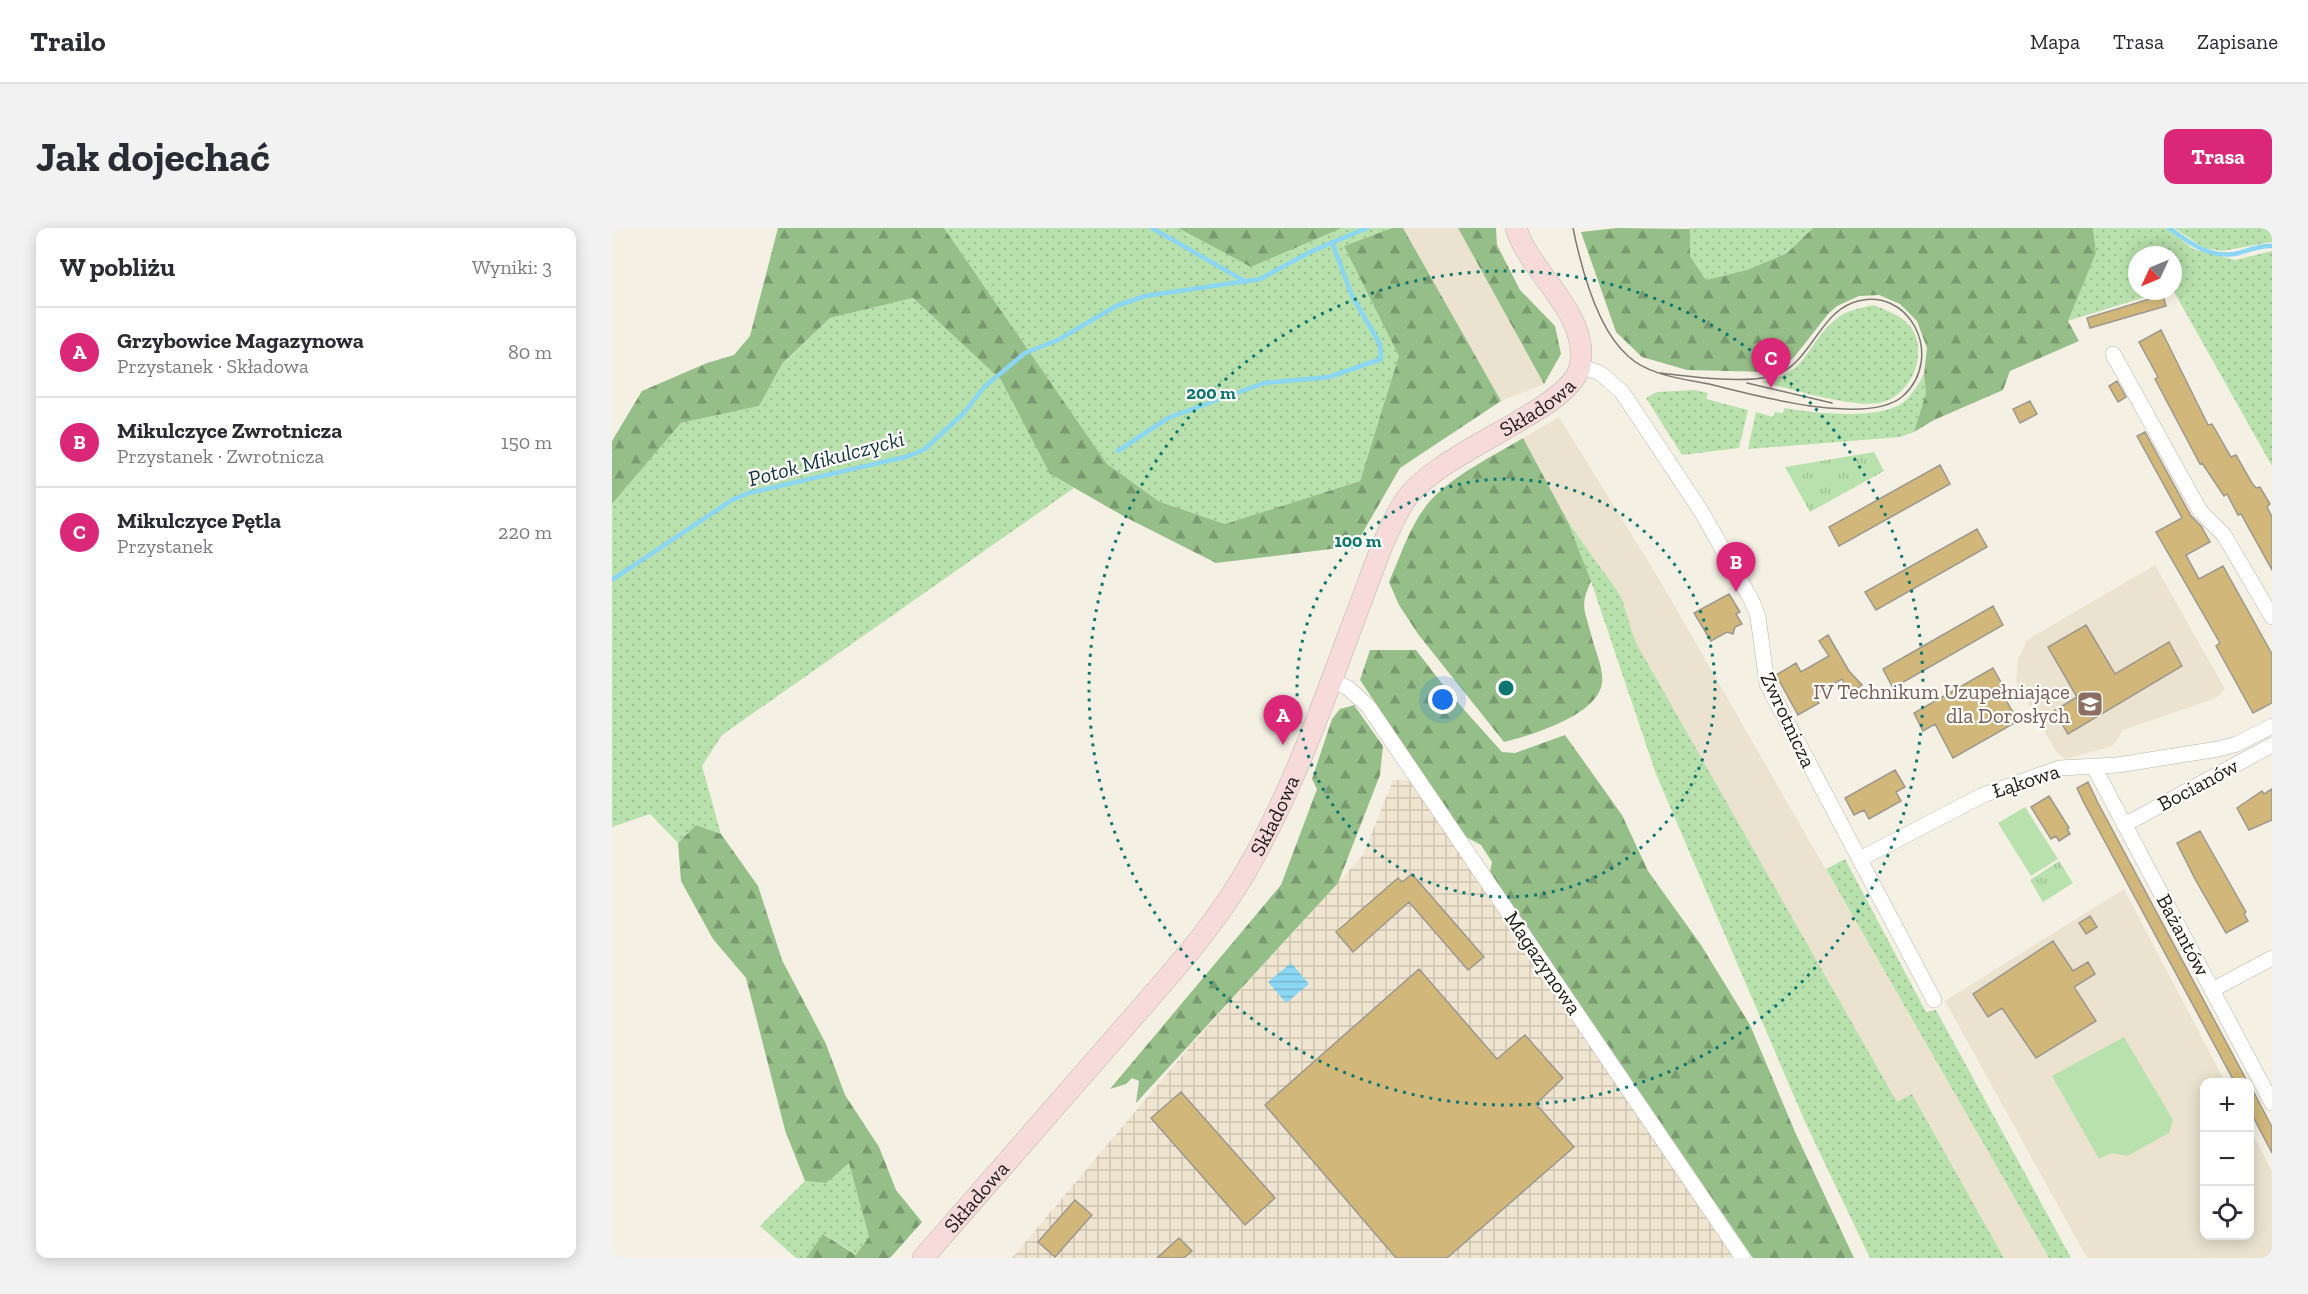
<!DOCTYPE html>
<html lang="pl">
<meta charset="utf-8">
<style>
body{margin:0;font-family:"Zilla Slab",serif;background:#f2f2f3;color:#2b2b33}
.controls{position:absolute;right:18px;bottom:18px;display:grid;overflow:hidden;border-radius:12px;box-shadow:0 3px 15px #0003}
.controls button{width:54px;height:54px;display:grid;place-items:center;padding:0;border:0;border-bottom:2px solid #e1e1e2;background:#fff;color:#2b2b33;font:30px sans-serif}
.compass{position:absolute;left:1516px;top:18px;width:54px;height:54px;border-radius:50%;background:#fff;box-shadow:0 3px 15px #0003;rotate:226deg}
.you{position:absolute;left:831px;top:472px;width:21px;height:21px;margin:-15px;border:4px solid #fff;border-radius:50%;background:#1a73e8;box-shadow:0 0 0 9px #1a73e833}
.badge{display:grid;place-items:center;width:39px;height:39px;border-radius:50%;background:#db2777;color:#fff;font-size:20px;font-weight:700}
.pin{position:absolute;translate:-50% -50px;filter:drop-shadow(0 2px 3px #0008)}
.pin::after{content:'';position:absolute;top:32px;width:21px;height:18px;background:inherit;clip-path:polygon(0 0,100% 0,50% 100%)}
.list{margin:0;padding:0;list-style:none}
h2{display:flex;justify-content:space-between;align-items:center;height:78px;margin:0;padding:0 24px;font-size:26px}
h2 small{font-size:20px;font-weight:400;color:#7c7c81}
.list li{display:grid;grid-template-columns:39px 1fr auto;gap:18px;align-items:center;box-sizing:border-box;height:90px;padding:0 24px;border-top:2px solid #e1e1e2}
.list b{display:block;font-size:22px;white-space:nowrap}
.list p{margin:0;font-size:20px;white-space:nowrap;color:#7c7c81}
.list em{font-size:20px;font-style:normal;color:#7c7c81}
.icon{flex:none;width:33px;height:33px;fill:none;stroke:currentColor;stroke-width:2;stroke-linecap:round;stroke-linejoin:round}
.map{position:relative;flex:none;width:1660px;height:1030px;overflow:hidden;border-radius:12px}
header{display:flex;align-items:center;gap:36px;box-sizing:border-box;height:84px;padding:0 30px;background:#fff;border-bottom:2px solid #e1e1e2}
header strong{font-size:28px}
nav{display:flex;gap:33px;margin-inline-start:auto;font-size:21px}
.intro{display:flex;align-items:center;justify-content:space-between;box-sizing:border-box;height:144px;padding:0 36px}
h1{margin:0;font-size:42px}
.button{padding:15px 27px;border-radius:12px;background:#db2777;color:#fff;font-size:21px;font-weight:700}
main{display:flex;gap:36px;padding:0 36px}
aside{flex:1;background:#fff;border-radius:12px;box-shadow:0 3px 15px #0003}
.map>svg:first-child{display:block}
</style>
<header>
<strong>Trailo</strong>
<nav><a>Mapa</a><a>Trasa</a><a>Zapisane</a></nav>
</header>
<div class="intro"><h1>Jak dojechać</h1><a class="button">Trasa</a></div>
<main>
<aside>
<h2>W pobliżu<small>Wyniki: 3</small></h2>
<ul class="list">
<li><span class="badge">A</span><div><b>Grzybowice Magazynowa</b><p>Przystanek · Składowa</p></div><em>80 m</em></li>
<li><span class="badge">B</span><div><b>Mikulczyce Zwrotnicza</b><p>Przystanek · Zwrotnicza</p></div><em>150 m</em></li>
<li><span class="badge">C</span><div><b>Mikulczyce Pętla</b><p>Przystanek</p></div><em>220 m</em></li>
</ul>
</aside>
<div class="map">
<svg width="1660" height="1030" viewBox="0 0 1660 1030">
<defs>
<pattern id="industrial-grid" width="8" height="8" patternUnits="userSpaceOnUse" patternTransform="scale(1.5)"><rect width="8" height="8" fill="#f0e5d1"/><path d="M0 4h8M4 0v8" fill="none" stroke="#cdc4b3"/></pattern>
<pattern id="grass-dots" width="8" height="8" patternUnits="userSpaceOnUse" patternTransform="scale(1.5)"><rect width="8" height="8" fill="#b9e1ad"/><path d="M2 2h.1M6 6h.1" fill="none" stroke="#9fc194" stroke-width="1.8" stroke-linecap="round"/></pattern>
<pattern id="forest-firs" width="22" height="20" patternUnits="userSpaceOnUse" patternTransform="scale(1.5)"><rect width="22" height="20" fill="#96be89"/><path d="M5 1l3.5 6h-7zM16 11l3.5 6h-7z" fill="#7a9a6f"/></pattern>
<pattern id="park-tufts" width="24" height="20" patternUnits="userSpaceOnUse" patternTransform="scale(1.5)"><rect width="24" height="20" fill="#b9e1ad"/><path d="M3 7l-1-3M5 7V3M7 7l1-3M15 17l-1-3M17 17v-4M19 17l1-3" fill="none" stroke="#9fc194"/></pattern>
<pattern id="water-rules" width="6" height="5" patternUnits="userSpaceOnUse" patternTransform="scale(1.5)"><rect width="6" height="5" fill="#8ad6f3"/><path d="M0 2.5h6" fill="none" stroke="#77b7d0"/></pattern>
</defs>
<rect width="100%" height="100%" fill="#f5f0e4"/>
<!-- built -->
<path fill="#ebe3d0" d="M 791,0 L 846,0 L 932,156 L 889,173 Z
M 947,189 L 1047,351 L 1437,1030 L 1392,1030 L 1300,866 L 1285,874 L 1023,413 L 1009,368 L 956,294 L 911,210 Z
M 1543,337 L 1613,461 L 1604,470 L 1511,502 L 1501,518 L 1453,531 L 1445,525 L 1404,454 L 1406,432 L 1415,412 Z
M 1512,661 L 1613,854 L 1592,854 L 1592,1008 L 1638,1008 L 1638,901 L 1660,943 L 1660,1030 L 1475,1030 L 1333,773 Z"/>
<!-- industrial -->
<path fill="url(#industrial-grid)" d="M 781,552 L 797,552 L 819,582 L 1124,1030 L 400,1030 L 580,816 L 751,627 Z"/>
<!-- grass -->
<path fill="url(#grass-dots)" d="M 332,0 L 566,0 L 639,39 L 730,0 L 780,0 L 732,18 L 788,128 L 748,253 L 613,296 L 548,274 L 495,236 Z
M 1077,0 L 1201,0 L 1175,25 L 1135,42 L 1094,52 L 1078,28 Z
M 1481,0 L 1554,0 L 1581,21 L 1623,32 L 1660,23 L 1660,238 L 1561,62 L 1561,27 L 1525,27 L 1525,63 L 1552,63 L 1456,93 L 1484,25 Z
M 1562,0 L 1660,0 L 1660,14 L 1610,23 L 1592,20 Z
M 301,70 L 389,152 L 438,246 L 462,260 L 110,507 L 90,538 L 109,606 L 84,597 L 66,615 L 38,586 L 0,599 L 0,276 L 69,195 L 147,178 L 171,136 L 218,90 Z
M 1262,77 C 1275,83 1289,87 1298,98 C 1318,125 1299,169 1267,175 C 1238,180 1179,160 1149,154 C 1198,145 1191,119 1223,92 C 1234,82 1248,80 1262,77 Z
M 1312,146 L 1314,165 L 1302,204 L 1288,209 L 1136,221 L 1144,184 L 1161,189 L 1163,184 L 1171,185 L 1172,180 C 1200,185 1264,192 1289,176 C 1299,169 1306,157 1312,146 Z
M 1083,162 L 1096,165 L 1094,171 L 1136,182 L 1127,220 L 1070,227 L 1034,170 L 1045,164 Z
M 956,294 L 1009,368 L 1023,413 L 1285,874 L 1300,866 L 1392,1030 L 1258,1030 L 1194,896 L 1044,546 L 979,353 Z
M 1233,631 L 1314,784 L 1324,782 L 1459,1030 L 1437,1030 L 1214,641 Z
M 237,934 L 257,1009 L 245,1027 L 212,1006 L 194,1030 L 184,1030 L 148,998 L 193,953 L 214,955 Z"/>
<!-- forest -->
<path fill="url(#forest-firs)" d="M 166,0 L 332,0 L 495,236 L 548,274 L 613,296 L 748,253 L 787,128 L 732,18 L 780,0 L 791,0 L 889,173 L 788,240 L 743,318 L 604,335 L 515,290 L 438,246 L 389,152 L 301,70 L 218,90 L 171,135 L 147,178 L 69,195 L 0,276 L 0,213 L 30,163 L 95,135 L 122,127 L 138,108 Z
M 566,0 L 730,0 L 639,39 Z
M 846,0 L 884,0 L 885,17 L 908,62 L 943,98 L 949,126 L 932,156 Z
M 1005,0 L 1078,1 L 1078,28 L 1094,52 L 1135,42 L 1175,25 L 1201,0 L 1481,0 L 1484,25 L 1456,93 L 1467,113 L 1398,143 L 1391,162 L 1322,192 L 1302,204 L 1314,165 L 1312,146 L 1315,120 L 1305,93 L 1288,76 L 1267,67 L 1247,68 L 1225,78 L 1216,86 L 1183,128 L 1171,139 L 1157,144 L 1075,142 L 1030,129 L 1004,104 L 969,4 Z
M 911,210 L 956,294 L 979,353 C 968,378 972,380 979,406 C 982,420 992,441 990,455 C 986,487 920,507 892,514 L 806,406 L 787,377 L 777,354 C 789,327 799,294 819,272 C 843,246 880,229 911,210 Z
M 758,422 L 804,422 L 838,466 L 890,524 L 903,525 L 953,507 L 1010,587 L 1036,643 L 1089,717 L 1138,797 L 1183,904 L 1242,1030 L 1141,1030 L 878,644 L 880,634 L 869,617 L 854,609 L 748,452 Z
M 742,477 L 771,518 L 768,547 L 726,655 L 524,875 L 527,853 L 520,850 L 514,856 L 498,861 L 669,657 L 705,561 L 700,551 L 720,491 L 728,481 Z
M 84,597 L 109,606 L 146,658 L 170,732 L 214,816 L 233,867 L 267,919 L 284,962 L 310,994 L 278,1030 L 194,1030 L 211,1006 L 244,1027 L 257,1009 L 237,935 L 214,955 L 193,953 L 173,902 L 134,750 L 101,711 L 69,653 L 66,615 Z"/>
<!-- park -->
<path fill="url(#park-tufts)" d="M 1262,224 L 1272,243 L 1198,284 L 1173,239 Z
M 1447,633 L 1461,655 L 1431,674 L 1418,652 Z"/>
<!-- pitch -->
<path fill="#b9e1ad" d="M 1413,579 L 1446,631 L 1419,648 L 1386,595 Z
M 1512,809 L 1561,892 L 1557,905 L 1515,928 L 1500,925 L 1487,931 L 1440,848 Z"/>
<!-- water -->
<path fill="url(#water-rules)" d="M 679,735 L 697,756 L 674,775 L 656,754 Z"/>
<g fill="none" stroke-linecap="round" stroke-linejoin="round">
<!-- stream -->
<path stroke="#8ad6f3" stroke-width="4.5" d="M 540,0 L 634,54
M 1557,0 C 1577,15 1600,32 1627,25 C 1639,22 1647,17 1660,18
M 506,223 L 556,190 L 652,155 L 717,149 L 769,131 L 768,116 L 740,68 L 720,14
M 0,352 L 120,272 L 137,265 L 297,228 L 313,221 L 352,185 L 372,159 L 413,125 L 446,112 L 504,78 L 533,68 L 648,51 L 698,24 L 755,0"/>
</g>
<!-- building -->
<path fill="#d1b779" stroke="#9d988e" stroke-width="1.5" d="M 1551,67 L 1554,78 L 1478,100 L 1475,90 Z
M 1549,102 L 1596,197 L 1600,196 L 1619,229 L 1624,227 L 1640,255 L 1644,260 L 1648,259 L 1658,276 L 1655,279 L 1660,289 L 1660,342 L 1629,286 L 1626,287 L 1615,266 L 1612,268 L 1590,235 L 1588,236 L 1543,151 L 1546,149 L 1527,114 Z
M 1505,153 L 1514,169 L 1506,174 L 1497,158 Z
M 1418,173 L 1425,186 L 1408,195 L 1401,181 Z
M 1533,204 L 1579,288 L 1589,298 L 1598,314 L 1574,327 L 1587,351 L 1611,338 L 1660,426 L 1660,475 L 1641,485 L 1604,418 L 1608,415 L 1544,304 L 1570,290 L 1525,208 Z
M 1328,237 L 1338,256 L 1227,318 L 1217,299 Z
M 1365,301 L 1375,319 L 1264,382 L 1253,364 Z
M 1117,366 L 1128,384 L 1124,386 L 1130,396 L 1123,399 L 1121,406 L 1115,404 L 1099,413 L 1082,385 Z
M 1381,378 L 1391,397 L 1281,460 L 1271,441 Z
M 1474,397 L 1503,446 L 1557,414 L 1570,438 L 1456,506 L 1442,483 L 1465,469 L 1436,419 Z
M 1216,407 L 1237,443 L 1250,457 L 1237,466 L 1230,451 L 1202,467 L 1207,475 L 1186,487 L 1164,447 L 1184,435 L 1189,444 L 1217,428 L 1207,413 Z
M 1381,440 L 1391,458 L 1387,460 L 1406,493 L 1341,530 L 1323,496 L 1311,503 L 1302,485 Z
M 1283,542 L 1293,559 L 1284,564 L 1289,573 L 1257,591 L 1252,582 L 1242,587 L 1233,570 Z
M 1476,554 L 1486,575 L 1636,855 L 1623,855 L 1471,573 L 1465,560 Z
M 1660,561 L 1660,592 L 1637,602 L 1625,580 L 1650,563 L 1652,566 Z
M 1437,568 L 1457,600 L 1455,601 L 1458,606 L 1447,613 L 1444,608 L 1439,611 L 1419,579 Z
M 1588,603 L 1634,684 L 1632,686 L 1636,693 L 1614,705 L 1583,651 L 1565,615 Z
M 800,646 L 872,729 L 856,742 L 797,674 L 741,724 L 724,704 L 786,650 L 790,654 Z
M 1478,688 L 1485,699 L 1474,706 L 1467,695 Z
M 1441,713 L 1461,743 L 1476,734 L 1483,746 L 1462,759 L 1484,793 L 1424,830 L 1390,780 L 1376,789 L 1361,766 Z
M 807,741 L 885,831 L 913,807 L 951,850 L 924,876 L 962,919 L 835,1030 L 784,1030 L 653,877 Z
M 1638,857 L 1660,899 L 1660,925 L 1638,883 Z
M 569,864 L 663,970 L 633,997 L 539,890 Z
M 463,972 L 480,987 L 443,1029 L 426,1014 Z
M 567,1010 L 580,1023 L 572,1030 L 545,1030 Z"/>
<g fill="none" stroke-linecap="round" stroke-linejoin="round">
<defs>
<path id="street" d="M 1501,126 L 1588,283 L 1612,307 L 1660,389
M 968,138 L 988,145 L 1010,164 L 1089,283 L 1140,373 L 1146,389 L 1155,456 L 1322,772
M 719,452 L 736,460 L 756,478 L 1131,1030
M 1482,539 L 1660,875
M 1512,597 L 1660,517
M 1248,631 L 1371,567 L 1448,540 L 1506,537 L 1606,521 L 1625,516 L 1660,498
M 1600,762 L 1660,730"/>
<g id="secondary">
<path id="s1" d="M 311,1030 C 375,957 439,884 503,810 C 552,753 605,698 641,631 C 684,554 713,469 744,387 C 759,349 771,308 792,274 C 825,222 959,183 968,138 C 978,85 918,46 904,0"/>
</g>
</defs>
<!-- street casing -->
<use href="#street" stroke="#bab5aa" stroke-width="16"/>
<!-- secondary casing -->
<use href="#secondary" stroke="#bab5aa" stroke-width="22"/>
<!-- street -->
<use href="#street" stroke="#fff" stroke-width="15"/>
<!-- secondary -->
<use href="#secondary" stroke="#f6dbda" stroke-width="21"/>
<!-- tram -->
<path stroke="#7c7971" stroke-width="1.5" d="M 961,0 C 969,39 985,101 1016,128 C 1037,148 1073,151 1101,157 C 1142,167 1256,199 1291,168 C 1334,129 1297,54 1240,75 C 1204,89 1197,141 1157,149 C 1126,155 1080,149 1048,145
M 1135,155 L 1220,175"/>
</g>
<!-- distance rings -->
<g fill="none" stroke="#0f766e" stroke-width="3" stroke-dasharray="3 6">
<circle cx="894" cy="460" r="209"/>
<circle cx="894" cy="460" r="417"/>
</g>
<!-- icons -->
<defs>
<symbol id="school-square" viewBox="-11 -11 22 22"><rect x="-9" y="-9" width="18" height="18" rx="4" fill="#8d6e63" stroke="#fffefb"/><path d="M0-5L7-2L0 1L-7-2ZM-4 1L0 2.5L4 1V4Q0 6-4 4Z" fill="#fff"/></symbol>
</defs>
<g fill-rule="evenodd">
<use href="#school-square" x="1463" y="461" width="30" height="30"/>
</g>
<g text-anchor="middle" stroke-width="4.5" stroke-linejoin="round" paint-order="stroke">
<!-- street labels -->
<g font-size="21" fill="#1f1d19" stroke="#fffefb">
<text dy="7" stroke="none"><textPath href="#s1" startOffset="1071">Składowa</textPath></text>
<text transform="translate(1176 492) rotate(65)" y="7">Zwrotnicza</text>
<text transform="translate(1414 553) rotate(-18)" y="7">Łąkowa</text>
<text transform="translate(1586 557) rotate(-28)" y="7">Bocianów</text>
<text dy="7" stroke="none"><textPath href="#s1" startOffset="567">Składowa</textPath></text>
<text transform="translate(1571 707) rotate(62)" y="7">Bażantów</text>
<text transform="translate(931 735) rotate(56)" y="7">Magazynowa</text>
<text dy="7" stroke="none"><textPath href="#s1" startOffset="81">Składowa</textPath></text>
</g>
<!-- education labels -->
<g font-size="21" fill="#785e54" stroke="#fffefb" text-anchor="end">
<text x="1458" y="471">IV Technikum Uzupełniające<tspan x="1458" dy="24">dla Dorosłych</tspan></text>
</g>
<!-- water labels -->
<g font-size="22" font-style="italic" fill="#103440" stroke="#fffefb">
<text transform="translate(214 230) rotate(-15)" y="8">Potok Mikulczycki</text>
</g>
</g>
<circle cx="894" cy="460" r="9" fill="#0f766e" stroke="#fffefb" stroke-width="3"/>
<g font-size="18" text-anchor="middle" font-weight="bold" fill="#0f766e" stroke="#fffefb" stroke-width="4.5" stroke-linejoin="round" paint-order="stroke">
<text x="599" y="171">200 m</text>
<text x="746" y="319">100 m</text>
</g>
</svg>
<div class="controls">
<button>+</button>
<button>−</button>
<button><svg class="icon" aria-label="locate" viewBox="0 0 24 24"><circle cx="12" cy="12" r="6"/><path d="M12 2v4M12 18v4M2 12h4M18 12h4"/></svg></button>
</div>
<svg class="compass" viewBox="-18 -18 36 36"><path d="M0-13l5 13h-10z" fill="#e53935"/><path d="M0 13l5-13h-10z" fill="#7c7c81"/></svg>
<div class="you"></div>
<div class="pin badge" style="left:671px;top:517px">A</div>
<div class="pin badge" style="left:1124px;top:364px">B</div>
<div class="pin badge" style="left:1159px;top:160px">C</div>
</div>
</main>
